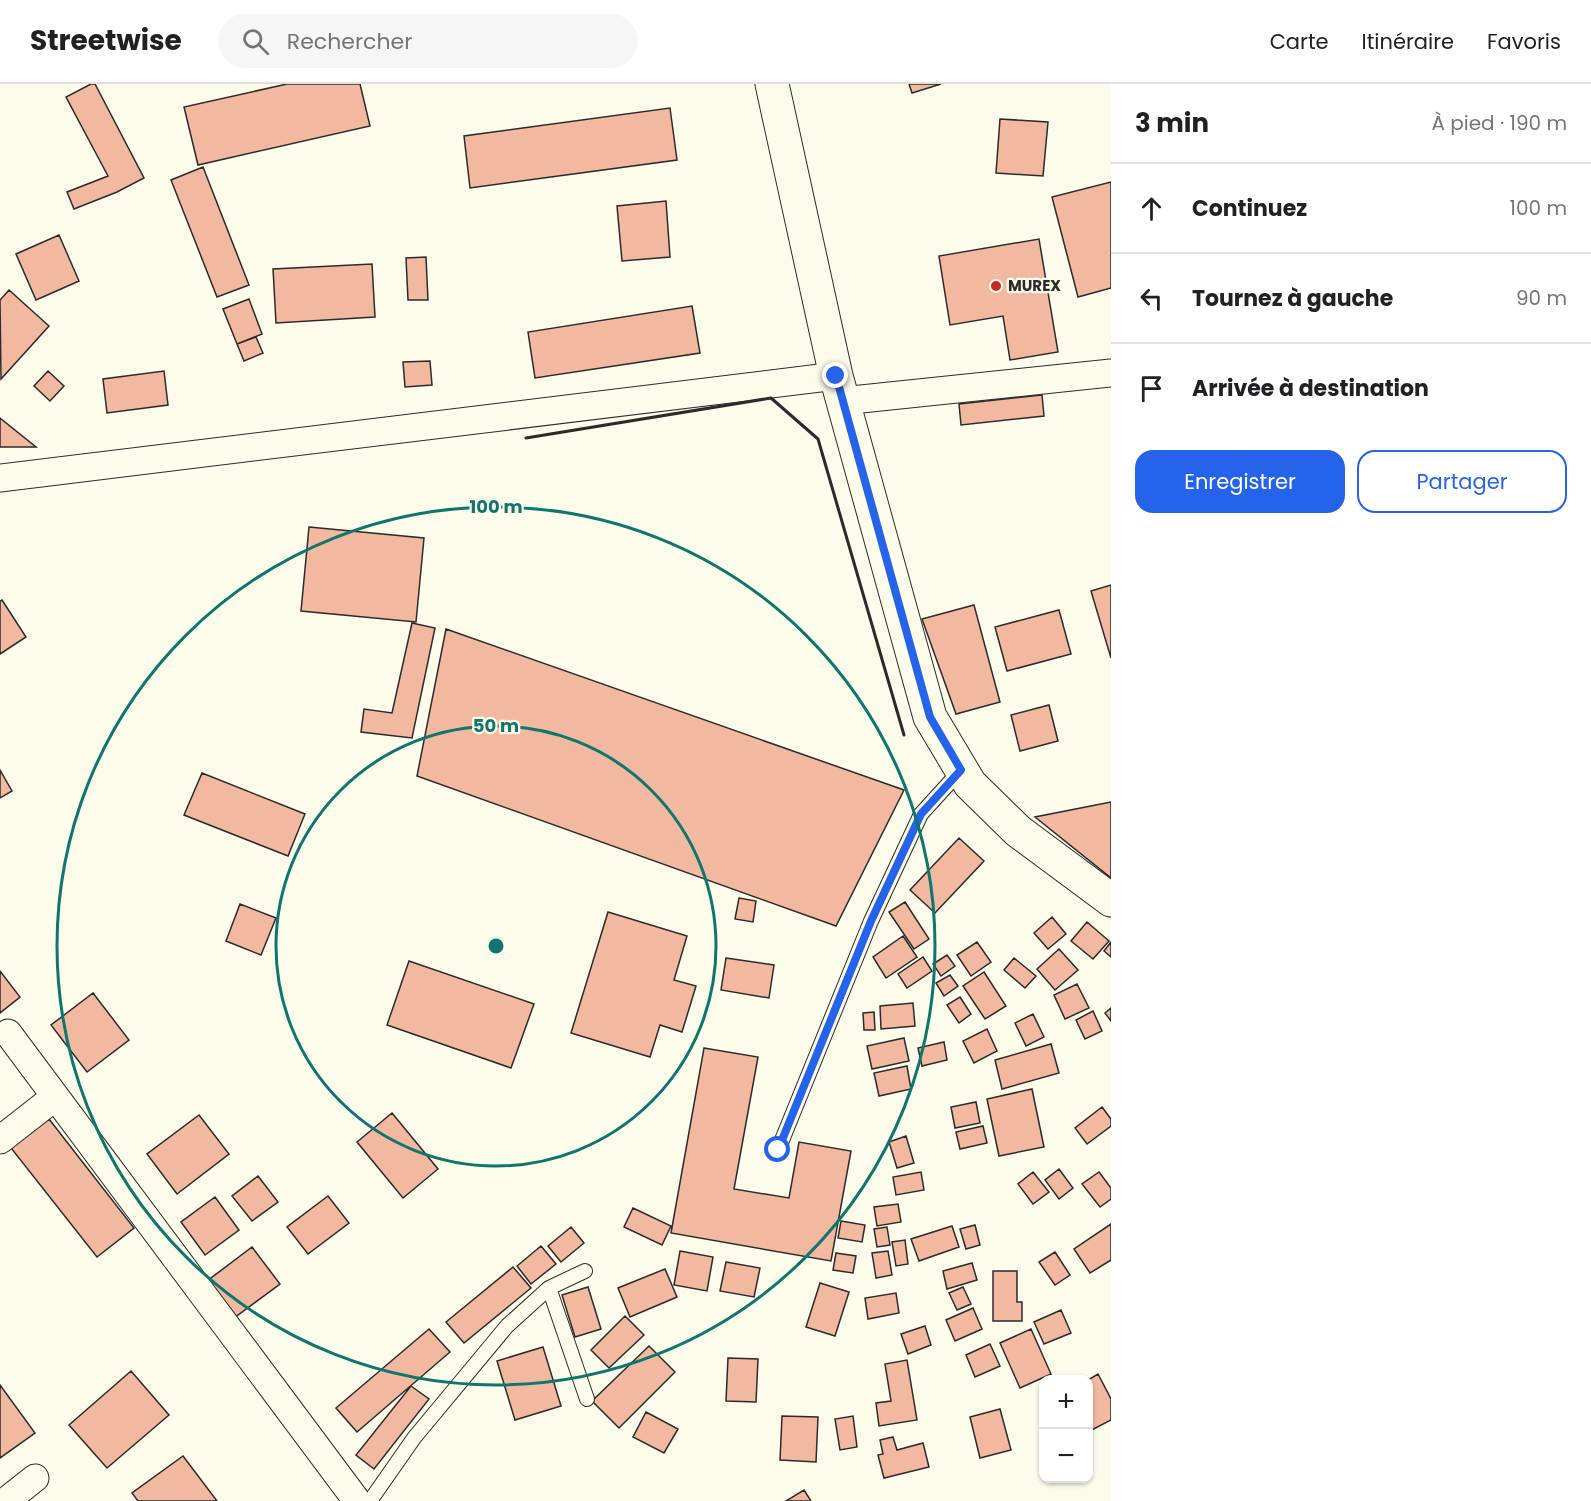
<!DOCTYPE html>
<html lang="fr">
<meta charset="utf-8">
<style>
body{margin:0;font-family:Poppins,sans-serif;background:#f6f6f6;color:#202124}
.controls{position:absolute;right:18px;bottom:18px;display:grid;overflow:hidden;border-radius:12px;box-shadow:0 2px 4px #0004}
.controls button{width:54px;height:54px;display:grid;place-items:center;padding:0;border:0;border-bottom:2px solid #e0e0e0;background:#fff;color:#202124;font:30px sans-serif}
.stop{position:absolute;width:18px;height:18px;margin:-14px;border:4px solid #2563eb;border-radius:50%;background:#fff}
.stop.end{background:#2563eb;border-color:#fff;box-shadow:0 2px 6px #0008}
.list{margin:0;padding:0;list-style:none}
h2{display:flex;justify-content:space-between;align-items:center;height:78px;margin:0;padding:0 24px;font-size:26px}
h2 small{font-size:20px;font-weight:400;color:#757577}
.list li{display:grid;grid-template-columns:39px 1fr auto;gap:18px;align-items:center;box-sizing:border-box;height:90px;padding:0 24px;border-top:2px solid #e0e0e0}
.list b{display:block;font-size:22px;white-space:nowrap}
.list em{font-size:20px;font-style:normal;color:#757577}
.actions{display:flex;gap:12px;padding:18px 24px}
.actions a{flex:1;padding:14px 0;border:2px solid #2563eb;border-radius:18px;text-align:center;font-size:21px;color:#2563eb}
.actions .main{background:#2563eb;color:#fff}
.icon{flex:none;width:33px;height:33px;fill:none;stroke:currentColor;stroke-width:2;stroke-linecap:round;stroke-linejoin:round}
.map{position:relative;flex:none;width:1111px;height:1417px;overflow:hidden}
header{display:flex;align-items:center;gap:36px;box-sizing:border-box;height:84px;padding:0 30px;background:#fff;border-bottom:2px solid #e0e0e0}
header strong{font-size:28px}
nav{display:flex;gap:33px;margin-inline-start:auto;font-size:21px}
.search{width:420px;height:54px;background:#f6f6f6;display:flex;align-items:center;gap:15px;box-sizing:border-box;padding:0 21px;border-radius:33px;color:#757577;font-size:22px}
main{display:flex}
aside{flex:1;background:#fff}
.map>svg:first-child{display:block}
</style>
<header>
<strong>Streetwise</strong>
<div class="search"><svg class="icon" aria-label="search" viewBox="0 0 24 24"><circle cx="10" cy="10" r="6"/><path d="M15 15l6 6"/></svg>Rechercher</div>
<nav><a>Carte</a><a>Itinéraire</a><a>Favoris</a></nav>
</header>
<main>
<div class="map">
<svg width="1111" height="1417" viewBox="0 0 1111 1417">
<rect width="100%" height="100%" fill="#fdfbea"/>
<!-- building -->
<path fill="#f2b8a0" stroke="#2b2b2b" stroke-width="1.5" d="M 91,0 L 95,0 L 144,94 L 117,108 L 74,125 L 67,108 L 108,92 L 66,13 Z
M 287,0 L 360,0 L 370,42 L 198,81 L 184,23 Z
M 909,0 L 941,0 L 912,9 Z
M 670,24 L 677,76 L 470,104 L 464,52 Z
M 1000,35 L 1048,38 L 1043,92 L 996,89 Z
M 203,83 L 249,201 L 217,213 L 171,96 Z
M 1111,98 L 1111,204 L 1078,213 L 1052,113 Z
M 666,117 L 670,173 L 622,177 L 617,122 Z
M 59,151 L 79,197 L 36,216 L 16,170 Z
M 1039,155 L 1058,268 L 1010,276 L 1003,232 L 950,241 L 939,172 Z
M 426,173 L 428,216 L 408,216 L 406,174 Z
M 372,180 L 375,233 L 276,239 L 273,185 Z
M 9,206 L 49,242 L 1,295 L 0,216 Z
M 249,215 L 262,250 L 237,260 L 223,225 Z
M 692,222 L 700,269 L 535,294 L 528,248 Z
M 256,253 L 263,269 L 244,277 L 237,260 Z
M 430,277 L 432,301 L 405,303 L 403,278 Z
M 48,287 L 64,302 L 50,317 L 34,302 Z
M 164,287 L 168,321 L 107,329 L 103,295 Z
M 1042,311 L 1044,332 L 961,341 L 959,320 Z
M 0,334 L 36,363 L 0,363 Z
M 309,443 L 424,454 L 416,538 L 301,527 Z
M 1111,501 L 1111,574 L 1091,507 Z
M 2,516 L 26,553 L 0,570 L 0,517 Z
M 974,521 L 1000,618 L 956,630 L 922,535 Z
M 1059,526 L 1071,570 L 1007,587 L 995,543 Z
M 412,539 L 435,544 L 412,654 L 361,648 L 364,625 L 392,629 Z
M 446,545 L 904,706 L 836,842 L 417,692 Z
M 1049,621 L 1058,657 L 1020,667 L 1011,631 Z
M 0,686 L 12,707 L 0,714 Z
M 202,689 L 305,730 L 288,772 L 184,731 Z
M 1111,718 L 1111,794 L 1035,733 Z
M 959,754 L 984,777 L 935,829 L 910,806 Z
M 739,814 L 756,817 L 753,838 L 735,835 Z
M 905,818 L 929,855 L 914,865 L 889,828 Z
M 240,820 L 276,834 L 261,871 L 226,857 Z
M 608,828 L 687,852 L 674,896 L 696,902 L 682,948 L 660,941 L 650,973 L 571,949 Z
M 1052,833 L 1066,850 L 1048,865 L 1034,849 Z
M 1087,838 L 1109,857 L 1093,875 L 1071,857 Z
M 903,852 L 917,873 L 886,894 L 873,873 Z
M 977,858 L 991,878 L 971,892 L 957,871 Z
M 1111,858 L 1111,873 L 1104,867 Z
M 1059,865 L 1078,886 L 1055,906 L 1037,885 Z
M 947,871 L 955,882 L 941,892 L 933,880 Z
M 923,873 L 932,887 L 907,904 L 898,890 Z
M 726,874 L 774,881 L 769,914 L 721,906 Z
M 1014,874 L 1036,892 L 1025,904 L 1004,886 Z
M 409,877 L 534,920 L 511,984 L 387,941 Z
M 0,887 L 20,913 L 0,929 Z
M 984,888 L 1006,922 L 985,935 L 963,902 Z
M 950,891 L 958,902 L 944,912 L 936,899 Z
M 1077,900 L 1089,924 L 1065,935 L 1054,911 Z
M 93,909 L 129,956 L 87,988 L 51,941 Z
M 960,913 L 971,930 L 959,939 L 947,921 Z
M 913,919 L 915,942 L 881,945 L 880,922 Z
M 1111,924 L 1111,937 L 1105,929 Z
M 1093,927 L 1102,947 L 1085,955 L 1076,936 Z
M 874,928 L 875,946 L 864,946 L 863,929 Z
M 1033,930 L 1044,953 L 1026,962 L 1015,939 Z
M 987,945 L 997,967 L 974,979 L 963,957 Z
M 904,954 L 909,977 L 872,985 L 867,962 Z
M 944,958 L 947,976 L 922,982 L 918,964 Z
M 1051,960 L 1059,989 L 1002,1005 L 995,976 Z
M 704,964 L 758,973 L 734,1105 L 789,1114 L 799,1058 L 851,1067 L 831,1177 L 671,1149 Z
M 907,982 L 911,1005 L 879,1012 L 874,989 Z
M 1032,1005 L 1044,1063 L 999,1072 L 987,1015 Z
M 976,1018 L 980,1039 L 955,1044 L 951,1023 Z
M 1102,1023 L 1111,1035 L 1111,1042 L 1087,1060 L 1075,1044 Z
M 392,1029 L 438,1085 L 403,1114 L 357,1058 Z
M 199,1031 L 229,1070 L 177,1110 L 147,1070 Z
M 49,1035 L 134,1144 L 97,1173 L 11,1064 Z
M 983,1042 L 987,1059 L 960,1065 L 956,1048 Z
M 906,1052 L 914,1079 L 897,1084 L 889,1058 Z
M 1059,1085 L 1073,1104 L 1059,1115 L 1045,1096 Z
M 921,1088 L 924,1106 L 896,1111 L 893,1093 Z
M 1033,1088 L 1049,1108 L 1033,1120 L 1018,1100 Z
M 1099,1088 L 1111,1104 L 1111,1115 L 1100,1123 L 1082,1100 Z
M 258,1092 L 278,1118 L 252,1137 L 232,1112 Z
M 328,1112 L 349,1139 L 308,1170 L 287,1143 Z
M 215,1113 L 239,1146 L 205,1171 L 181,1138 Z
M 898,1120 L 901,1138 L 877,1142 L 874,1123 Z
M 633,1124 L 671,1142 L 662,1161 L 624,1143 Z
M 841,1137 L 865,1141 L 862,1158 L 838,1154 Z
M 1111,1140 L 1111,1176 L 1090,1189 L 1074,1165 Z
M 975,1141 L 980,1161 L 966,1165 L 960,1145 Z
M 952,1142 L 959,1163 L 919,1177 L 911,1155 Z
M 571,1143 L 584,1159 L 561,1178 L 548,1162 Z
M 887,1143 L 890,1161 L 877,1163 L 874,1145 Z
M 905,1156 L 908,1180 L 896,1182 L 892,1158 Z
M 541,1162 L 556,1180 L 531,1200 L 517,1182 Z
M 252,1163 L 280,1200 L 234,1234 L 207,1197 Z
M 680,1167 L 713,1173 L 707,1207 L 674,1201 Z
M 888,1167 L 892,1191 L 876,1194 L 872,1169 Z
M 1055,1168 L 1070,1191 L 1055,1201 L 1039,1178 Z
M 836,1169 L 856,1172 L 853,1189 L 833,1186 Z
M 726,1178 L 760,1184 L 754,1213 L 720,1207 Z
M 972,1179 L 977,1196 L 947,1205 L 943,1187 Z
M 513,1183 L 531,1204 L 464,1259 L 446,1238 Z
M 665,1185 L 677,1213 L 630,1233 L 618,1204 Z
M 993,1187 L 1017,1187 L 1017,1218 L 1022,1218 L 1022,1237 L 993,1237 Z
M 820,1199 L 849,1208 L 835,1252 L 806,1243 Z
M 588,1203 L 601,1245 L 575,1253 L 562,1211 Z
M 963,1203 L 971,1220 L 957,1226 L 949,1209 Z
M 896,1209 L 899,1229 L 868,1235 L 865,1214 Z
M 973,1224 L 982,1245 L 955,1257 L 946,1236 Z
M 1061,1226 L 1071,1249 L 1044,1260 L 1034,1238 Z
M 625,1232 L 644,1251 L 609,1284 L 591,1266 Z
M 925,1242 L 931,1261 L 908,1270 L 901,1250 Z
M 429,1245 L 450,1268 L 357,1348 L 336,1324 Z
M 1031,1245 L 1051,1290 L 1020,1304 L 1000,1259 Z
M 990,1260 L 1000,1282 L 975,1293 L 966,1271 Z
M 649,1262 L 675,1288 L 619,1344 L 592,1317 Z
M 543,1263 L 561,1322 L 515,1336 L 497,1277 Z
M 728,1274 L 758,1275 L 756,1318 L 726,1317 Z
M 907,1276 L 917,1336 L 879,1342 L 876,1319 L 891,1317 L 885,1280 Z
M 131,1287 L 169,1331 L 107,1384 L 69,1341 Z
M 1098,1290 L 1111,1315 L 1111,1336 L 1088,1348 L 1088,1296 Z
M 0,1301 L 35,1349 L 0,1374 Z
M 411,1302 L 429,1315 L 374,1385 L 356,1371 Z
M 1000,1325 L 1011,1366 L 980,1374 L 970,1333 Z
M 646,1328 L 678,1345 L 664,1369 L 633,1353 Z
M 782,1332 L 818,1333 L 816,1378 L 780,1376 Z
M 853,1332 L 857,1363 L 840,1366 L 835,1335 Z
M 893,1353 L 897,1366 L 923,1359 L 929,1383 L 884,1394 L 878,1371 L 883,1370 L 880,1356 Z
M 183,1372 L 217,1417 L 138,1417 L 132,1409 Z
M 804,1406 L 811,1417 L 786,1417 Z"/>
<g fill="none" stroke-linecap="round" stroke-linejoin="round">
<defs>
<path id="service" d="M 778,1066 L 871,837 L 921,730 L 961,686
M 549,1204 L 587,1315
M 370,1417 L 414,1354 L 507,1242 L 549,1204 L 585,1187"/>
<path id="minor" d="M 842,317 L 1111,289
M 0,394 L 836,292
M 8,949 L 357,1417
M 0,1056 L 55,1013
M 6,1417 L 35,1394"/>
<path id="tertiary" d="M 772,0 L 836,292 L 930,633 L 970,700 L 1018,747 L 1111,816"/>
</defs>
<!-- service casing -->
<use href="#service" stroke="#2b2b2b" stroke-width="16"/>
<!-- minor casing -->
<use href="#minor" stroke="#2b2b2b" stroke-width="29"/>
<!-- tertiary casing -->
<use href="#tertiary" stroke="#2b2b2b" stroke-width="35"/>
<!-- service -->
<use href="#service" stroke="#fdfbea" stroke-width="14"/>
<!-- minor -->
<use href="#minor" stroke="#fdfbea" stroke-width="27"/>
<!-- tertiary -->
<use href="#tertiary" stroke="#fdfbea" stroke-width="33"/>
<!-- wall -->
<path stroke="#2b2b2b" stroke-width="3" d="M 526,354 L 771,314 L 818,355 L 904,651"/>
</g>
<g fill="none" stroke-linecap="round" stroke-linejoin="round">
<!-- route -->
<path stroke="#2563eb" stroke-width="8" d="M 778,1066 L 871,837 L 921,730 L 961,686 L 930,633 L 836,292"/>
</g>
<!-- distance rings -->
<g fill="none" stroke="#0f766e" stroke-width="3">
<circle cx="496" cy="862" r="220"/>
<circle cx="496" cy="862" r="439"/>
</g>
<!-- markers -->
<circle fill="#c62828" stroke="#fdfbea" stroke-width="2" cx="996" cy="202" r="6"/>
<g text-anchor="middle" stroke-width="4.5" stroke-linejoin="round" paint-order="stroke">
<!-- poi labels -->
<g font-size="15" font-weight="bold" fill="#2b2b2b" stroke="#fdfbea" text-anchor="start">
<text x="1008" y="207">MUREX</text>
</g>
</g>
<circle cx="496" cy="862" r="9" fill="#0f766e" stroke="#fdfbea" stroke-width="3"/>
<g font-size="18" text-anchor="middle" font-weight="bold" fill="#0f766e" stroke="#fdfbea" stroke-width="4.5" stroke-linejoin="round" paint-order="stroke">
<text x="496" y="429">100 m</text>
<text x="496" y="648">50 m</text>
</g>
</svg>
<div class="controls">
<button>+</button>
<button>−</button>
</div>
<div class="stop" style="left:778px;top:1066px"></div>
<div class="stop end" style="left:836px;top:292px"></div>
</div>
<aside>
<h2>3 min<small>À pied · 190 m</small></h2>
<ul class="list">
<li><svg class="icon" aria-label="ahead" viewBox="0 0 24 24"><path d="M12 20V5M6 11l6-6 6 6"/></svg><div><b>Continuez</b></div><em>100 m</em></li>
<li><svg class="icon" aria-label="left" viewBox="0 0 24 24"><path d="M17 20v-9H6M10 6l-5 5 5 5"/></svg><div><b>Tournez à gauche</b></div><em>90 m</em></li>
<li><svg class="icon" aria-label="arrive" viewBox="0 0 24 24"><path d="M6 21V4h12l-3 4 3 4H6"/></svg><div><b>Arrivée à destination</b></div></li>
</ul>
<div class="actions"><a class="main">Enregistrer</a><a>Partager</a></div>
</aside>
</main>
